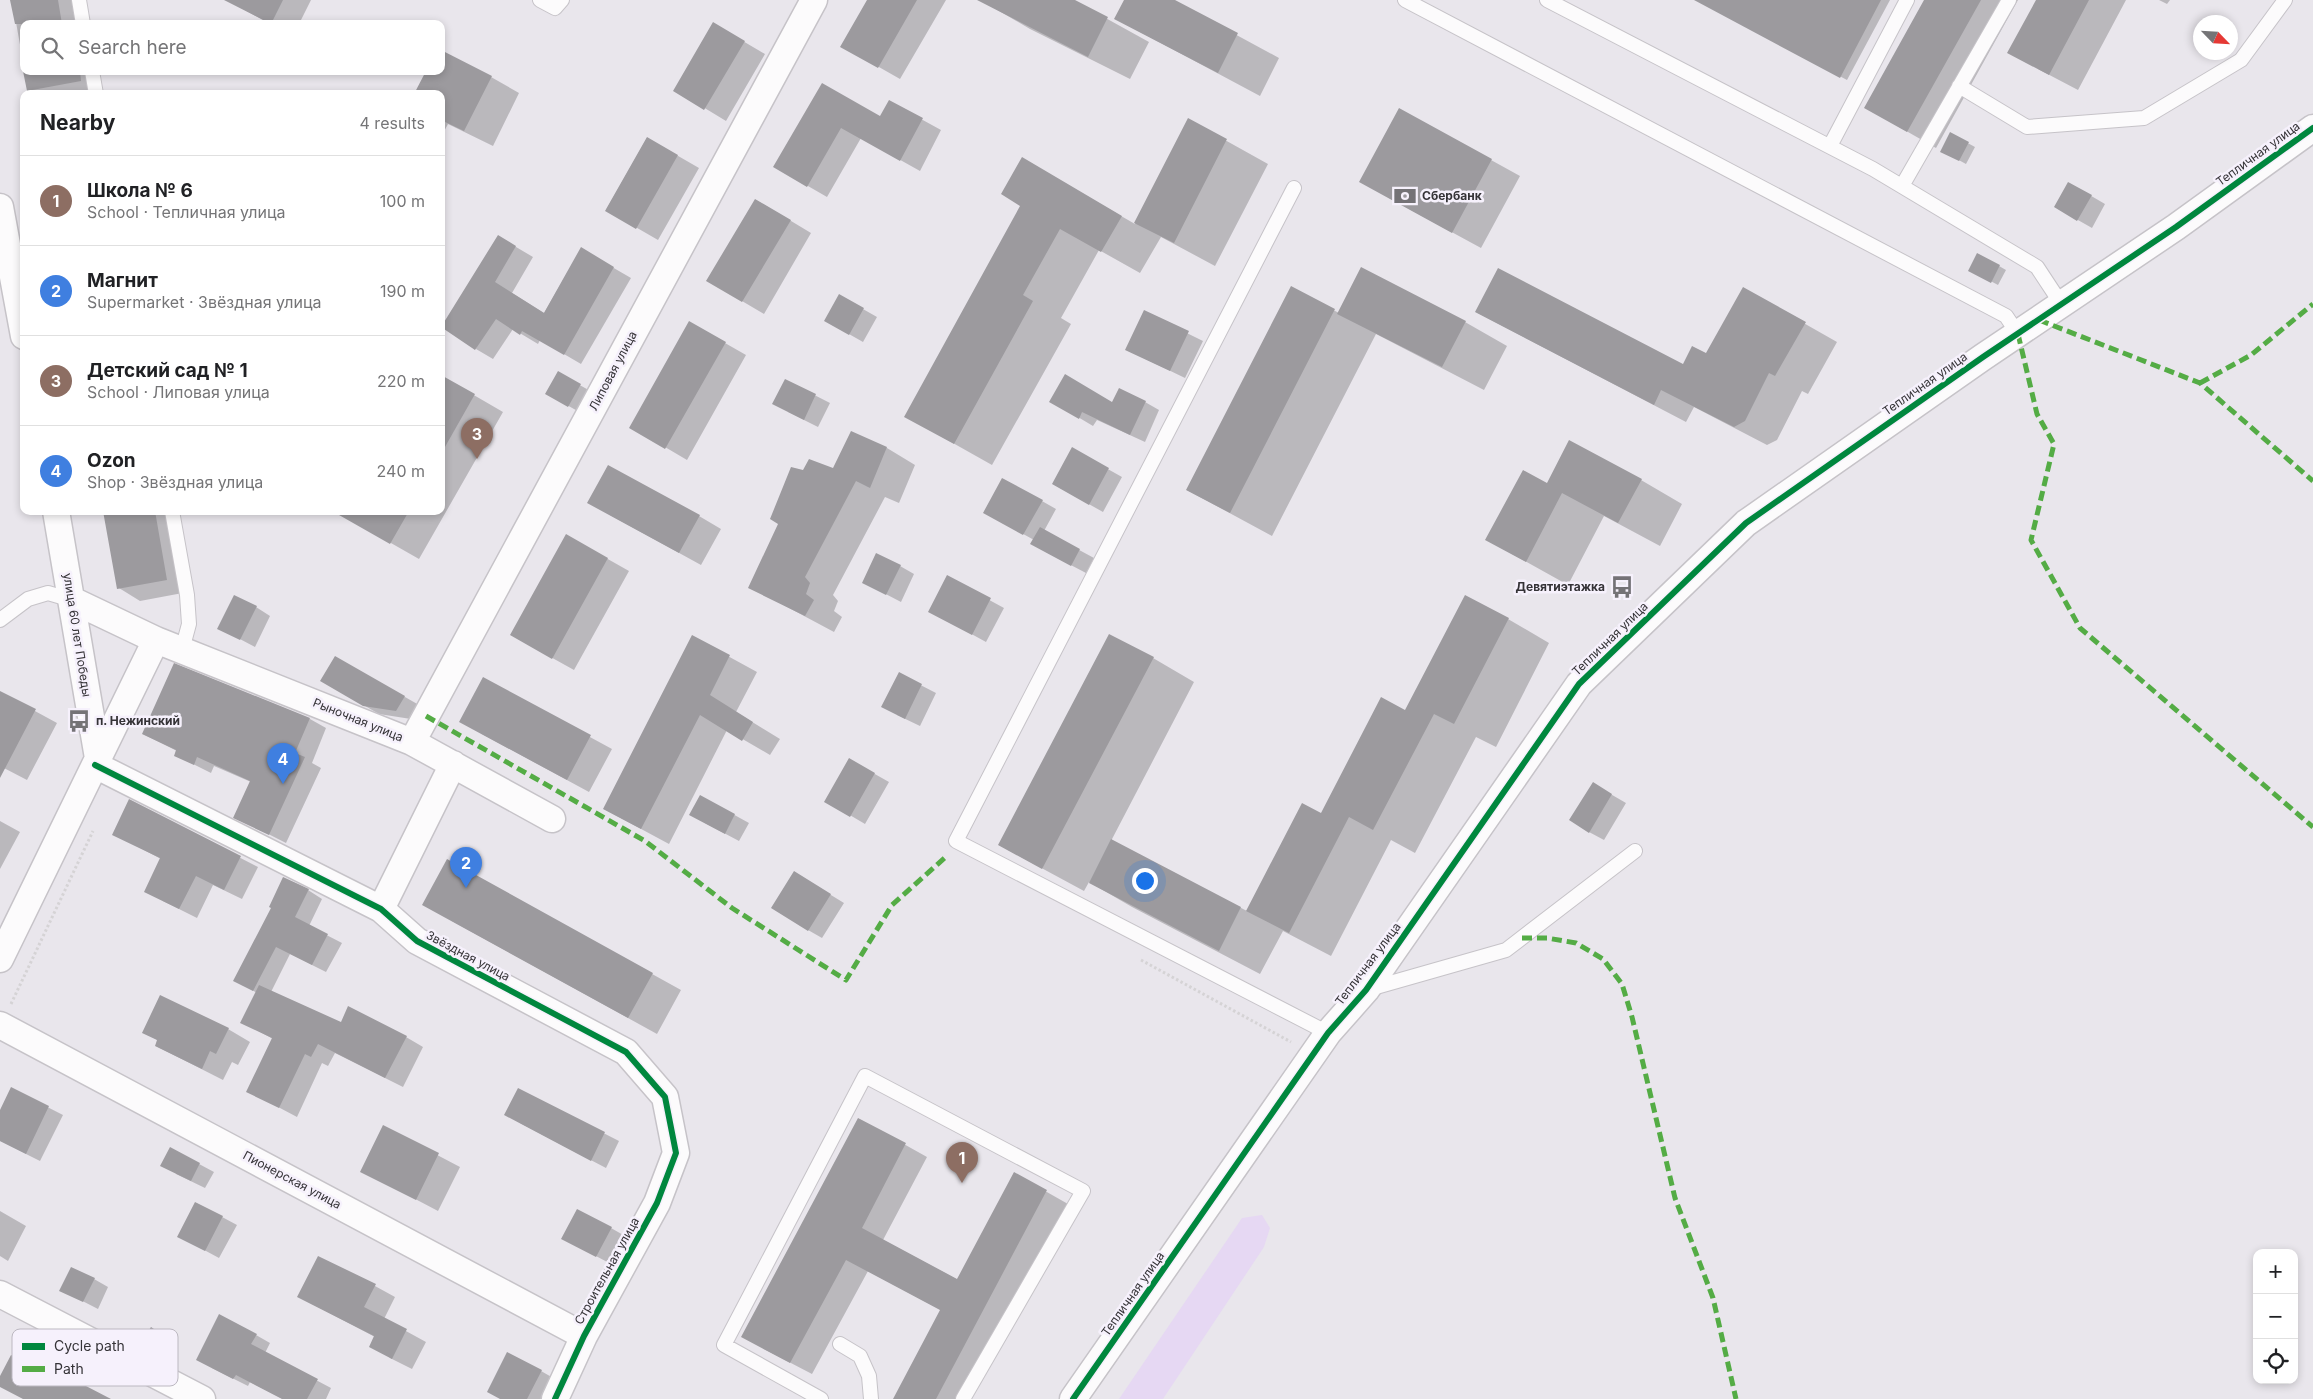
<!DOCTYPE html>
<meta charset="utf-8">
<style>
body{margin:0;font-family:Inter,sans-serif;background:#f6f6f6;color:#202124}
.controls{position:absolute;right:15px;bottom:15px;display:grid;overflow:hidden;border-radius:10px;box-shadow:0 2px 8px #0003}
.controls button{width:45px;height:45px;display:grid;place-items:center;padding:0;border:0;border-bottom:1px solid #e0e0e0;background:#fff;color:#202124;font:25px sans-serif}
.compass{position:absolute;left:2193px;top:15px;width:45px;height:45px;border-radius:50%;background:#fff;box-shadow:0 2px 8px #0003;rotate:115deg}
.you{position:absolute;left:1144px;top:880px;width:18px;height:18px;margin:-12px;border:4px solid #fff;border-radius:50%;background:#1a73e8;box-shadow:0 0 0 8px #1a73e833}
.badge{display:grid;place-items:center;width:32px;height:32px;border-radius:50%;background:#0b8043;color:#fff;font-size:16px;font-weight:700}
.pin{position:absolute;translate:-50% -41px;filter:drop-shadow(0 1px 2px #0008)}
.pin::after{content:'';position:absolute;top:26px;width:18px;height:15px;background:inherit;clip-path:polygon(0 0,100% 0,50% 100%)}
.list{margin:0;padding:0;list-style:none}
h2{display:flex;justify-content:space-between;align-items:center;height:65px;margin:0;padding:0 20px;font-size:21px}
h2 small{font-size:16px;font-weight:400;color:#757577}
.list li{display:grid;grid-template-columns:32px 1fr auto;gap:15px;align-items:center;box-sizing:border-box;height:90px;padding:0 20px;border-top:1px solid #e0e0e0}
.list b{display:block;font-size:19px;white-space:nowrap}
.list p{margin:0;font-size:16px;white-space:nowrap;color:#757577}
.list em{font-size:16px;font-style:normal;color:#757577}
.icon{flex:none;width:28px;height:28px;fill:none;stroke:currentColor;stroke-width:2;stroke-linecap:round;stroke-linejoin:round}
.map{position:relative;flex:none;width:2313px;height:1399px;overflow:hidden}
.search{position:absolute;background:#fff;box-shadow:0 2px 8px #0003;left:20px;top:20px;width:425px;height:55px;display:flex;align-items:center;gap:12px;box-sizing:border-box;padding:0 18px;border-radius:10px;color:#757577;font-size:19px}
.panel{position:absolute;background:#fff;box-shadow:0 2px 8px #0003;left:20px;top:90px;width:425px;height:425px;border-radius:10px}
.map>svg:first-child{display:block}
</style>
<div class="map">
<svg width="2313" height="1399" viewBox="0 0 2313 1399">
<rect width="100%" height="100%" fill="#e9e6ec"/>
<!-- green -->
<path fill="#e6d8f3" d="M 1262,1215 L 1270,1228 L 1264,1247 L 1163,1399 L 1119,1399 L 1242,1218 Z"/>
<!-- shadow -->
<path fill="#0003" d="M 12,0 L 76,0 L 81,24 L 24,24 L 24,67 Z
M 236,0 L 311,0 L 299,24 L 270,24 L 234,4 Z
M 868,0 L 946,0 L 900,79 L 842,46 Z
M 991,0 L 1073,0 L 1149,42 L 1130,79 L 1030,29 L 989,5 Z
M 1126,0 L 1172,0 L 1279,58 L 1260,96 L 1116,19 Z
M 1696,0 L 1890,0 L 1847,80 Z
M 1925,0 L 2018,0 L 1936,148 L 1894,124 Z
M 2037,0 L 2126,0 L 2078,90 L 2038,69 Z
M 2159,0 L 2170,0 L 2167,4 Z
M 714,24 L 765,54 L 726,121 L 675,90 Z
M 25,71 L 90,71 L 94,94 L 34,94 L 28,90 Z
M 491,77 L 519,93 L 493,146 L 448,124 L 441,137 L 441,94 Z
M 822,85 L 881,118 L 890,102 L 941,130 L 920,171 L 861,138 L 827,197 L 775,167 Z
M 380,90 L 387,94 L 378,94 Z
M 1189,120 L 1268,164 L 1215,266 L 1161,237 L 1140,273 L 1099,250 L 1061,318 L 1071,324 L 992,465 L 944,438 L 1022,205 L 1022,159 L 1135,224 Z
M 1951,134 L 1975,147 L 1966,164 L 1942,151 Z
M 647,138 L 699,168 L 658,240 L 606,210 Z
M 1491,160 L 1520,176 L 1481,248 L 1389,198 Z
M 2069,183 L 2105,204 L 2092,228 L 2055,207 Z
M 756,200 L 811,233 L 764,314 L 708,281 Z
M 499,237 L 533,257 L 512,293 L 544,313 L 581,249 L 631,278 L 581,364 L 540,340 L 538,344 L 513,329 L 493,359 L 476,349 Z
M 1978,254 L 2006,270 L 1998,285 L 1970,270 Z
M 1291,288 L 1339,313 L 1465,322 L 1507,346 L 1484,390 L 1376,334 L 1272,536 L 1187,490 Z
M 1744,289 L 1837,342 L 1808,394 L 1802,391 L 1777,440 L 1767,445 L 1694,407 L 1686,422 L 1476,312 L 1684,366 L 1706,355 Z
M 840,296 L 877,317 L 863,342 L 826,321 Z
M 1144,312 L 1203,341 L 1185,378 L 1127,350 Z
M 690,323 L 746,355 L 687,460 L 631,427 Z
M 558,373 L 594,393 L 583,414 L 547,394 Z
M 441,376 L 503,412 L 419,559 L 347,518 L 351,511 L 441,511 Z
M 785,380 L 830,403 L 818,427 L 788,412 Z
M 1051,401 L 1113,404 L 1145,402 L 1159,410 L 1145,442 L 1097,420 L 1093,426 Z
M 852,433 L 887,448 L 915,465 L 899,503 L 885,497 L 833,595 L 838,601 L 834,611 L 842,617 L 834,632 L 750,587 L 834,469 Z
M 1072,449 L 1122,477 L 1103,512 L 1053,484 Z
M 1003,479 L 1056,509 L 1044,531 L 1094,558 L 1086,573 L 1046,552 L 1034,540 L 984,512 Z
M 1641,480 L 1682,504 L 1660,546 L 1604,516 L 1568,585 L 1487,540 L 1547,484 Z
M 105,511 L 174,511 L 188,592 L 140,601 L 119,588 Z
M 610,515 L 699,516 L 721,529 L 701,565 Z
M 567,536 L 629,571 L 574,670 L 511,635 Z
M 900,566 L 914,574 L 901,602 L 878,590 Z
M 947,577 L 1004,608 L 986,642 L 944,619 Z
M 256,607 L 270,616 L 255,647 L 219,628 Z
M 1508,619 L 1549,643 L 1496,747 L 1476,737 L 1415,853 L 1391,840 L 1331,956 L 1283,931 L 1260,974 L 1132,907 L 1089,882 L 1084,891 L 999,845 L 1153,658 L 1194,682 L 1111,841 L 1247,911 L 1302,805 L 1322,815 L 1406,712 Z
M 693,637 L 757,672 L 736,712 L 780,739 L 770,755 L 727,730 L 669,844 L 604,809 Z
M 335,657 L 419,705 L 411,719 L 379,714 L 322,681 Z
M 899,674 L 936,693 L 920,726 L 897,715 Z
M 483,679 L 612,749 L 589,792 L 482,734 Z
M 0,692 L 57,723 L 27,780 L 0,766 Z
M 310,719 L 326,728 L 312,763 L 321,768 L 286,843 L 235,817 L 251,782 L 214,766 L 211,773 L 175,755 L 177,751 L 143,734 Z
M 850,760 L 889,782 L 865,824 L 826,801 Z
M 1607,792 L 1626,803 L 1604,840 L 1589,832 Z
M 700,796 L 749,823 L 739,841 L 705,823 Z
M 130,801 L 258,867 L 242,899 L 213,885 L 197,918 L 163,901 L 161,859 L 114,834 Z
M 0,821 L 20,832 L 0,869 Z
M 448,861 L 681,990 L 657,1034 L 452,921 Z
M 808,881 L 844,903 L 822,938 L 808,930 Z
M 308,890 L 322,899 L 309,926 L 342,943 L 326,972 L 290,954 L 271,992 L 341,1024 L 406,1037 L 423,1047 L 403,1087 L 335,1053 L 328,1066 L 322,1063 L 297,1117 L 248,1091 L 273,1039 L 242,1022 L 257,993 L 249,988 Z
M 228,1029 L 250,1042 L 238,1065 L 232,1062 L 223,1080 L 156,1046 L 159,1041 L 144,1032 Z
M 12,1089 L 63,1115 L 40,1161 L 0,1141 L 0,1112 Z
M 519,1090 L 619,1141 L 606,1168 L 520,1123 Z
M 859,1119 L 927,1157 L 883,1240 L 958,1280 L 1015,1174 L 1068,1204 L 964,1399 L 894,1399 L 941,1310 L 868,1271 L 812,1374 L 764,1349 Z
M 384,1127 L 460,1167 L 438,1211 L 362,1171 Z
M 171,1149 L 214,1172 L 205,1188 L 176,1174 Z
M 196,1203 L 237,1225 L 219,1258 L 193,1244 Z
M 0,1211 L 26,1226 L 8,1261 L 0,1256 Z
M 611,1228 L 625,1236 L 611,1264 L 577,1246 Z
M 94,1279 L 108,1287 L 98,1309 L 61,1290 Z
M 375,1286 L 395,1297 L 384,1319 L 426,1342 L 412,1369 L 390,1358 L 375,1337 L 299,1297 Z
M 256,1335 L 270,1343 L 265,1353 L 331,1388 L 326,1399 L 283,1399 L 250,1382 L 248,1386 L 212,1368 Z
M 541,1371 L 555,1379 L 545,1399 L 501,1399 Z"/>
<!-- building -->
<path fill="#9c9a9e" d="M 10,0 L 58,0 L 62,24 L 15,24 Z
M 224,0 L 283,0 L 271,24 Z
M 867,0 L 917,0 L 878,68 L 840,47 Z
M 977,0 L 1075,0 L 1108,17 L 1088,57 Z
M 1124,0 L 1175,0 L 1238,33 L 1218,73 L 1114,19 Z
M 1694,0 L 1881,0 L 1840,78 Z
M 1924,0 L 1981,0 L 1907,132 L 1864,108 Z
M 2036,0 L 2089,0 L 2049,75 L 2007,53 Z
M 713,22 L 745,41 L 704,110 L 673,91 Z
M 441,50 L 492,76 L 464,131 L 441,120 L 441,94 L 414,94 L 426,71 L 441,71 Z
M 23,71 L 80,71 L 81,81 L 27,91 Z
M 822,83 L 880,116 L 889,100 L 923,118 L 900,161 L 841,128 L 807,187 L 773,167 Z
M 1399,108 L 1492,159 L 1452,233 L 1359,182 Z
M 1188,118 L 1227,139 L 1174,243 L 1134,223 Z
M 1950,132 L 1969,142 L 1959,161 L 1940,152 Z
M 647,137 L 678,155 L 636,229 L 605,211 Z
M 1022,157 L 1122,216 L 1101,252 L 1060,229 L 1023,295 L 1033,301 L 954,444 L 904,417 L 1020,206 L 1001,194 Z
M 2068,182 L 2092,195 L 2077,221 L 2054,207 Z
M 755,199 L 791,220 L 742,302 L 706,281 Z
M 498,235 L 516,246 L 495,282 L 544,313 L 581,247 L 614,267 L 564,355 L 522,331 L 520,335 L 496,319 L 475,350 L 441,327 Z
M 1977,253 L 2000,265 L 1991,283 L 1968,271 Z
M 1361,267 L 1466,321 L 1442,367 L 1337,314 Z
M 1498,268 L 1683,364 L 1692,346 L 1706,353 L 1743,287 L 1806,322 L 1775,376 L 1769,373 L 1745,421 L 1734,427 L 1661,390 L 1654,405 L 1475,312 Z
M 1291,286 L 1335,309 L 1230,513 L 1186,490 Z
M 839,294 L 864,308 L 849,335 L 824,321 Z
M 1144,310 L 1189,331 L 1170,371 L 1125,350 Z
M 689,321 L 726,342 L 665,449 L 629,428 Z
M 558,371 L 581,384 L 568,407 L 545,394 Z
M 1065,374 L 1112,402 L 1119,388 L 1146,401 L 1130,435 L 1082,412 L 1079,419 L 1049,402 Z
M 441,375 L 475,394 L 441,454 Z
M 785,379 L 816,394 L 804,420 L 772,404 Z
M 851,431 L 887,447 L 870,488 L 856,481 L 805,577 L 810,583 L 806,594 L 814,600 L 805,616 L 748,588 L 778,524 L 770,519 L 791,467 L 803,470 L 809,459 L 833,468 Z
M 1569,440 L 1642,479 L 1618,523 L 1562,493 L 1526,562 L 1485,540 L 1523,470 L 1547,483 Z
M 1072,447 L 1109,468 L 1089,505 L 1052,484 Z
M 608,465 L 700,515 L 679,553 L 587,503 Z
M 1002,478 L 1043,500 L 1023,535 L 983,513 Z
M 103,511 L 155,511 L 167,580 L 117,589 Z
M 332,511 L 409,511 L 390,544 Z
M 1040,527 L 1080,549 L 1071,566 L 1030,544 Z
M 566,534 L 608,558 L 552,659 L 510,635 Z
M 876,553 L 901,565 L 886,595 L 862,583 Z
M 947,575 L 991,598 L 972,635 L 928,612 Z
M 234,595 L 257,606 L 240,640 L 217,629 Z
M 1465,595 L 1509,618 L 1454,724 L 1434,714 L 1373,830 L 1349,817 L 1289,933 L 1246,911 L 1302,803 L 1321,813 L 1381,697 L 1405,710 Z
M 1109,634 L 1154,657 L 1042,869 L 998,845 Z
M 692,635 L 730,655 L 710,695 L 753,722 L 742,741 L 700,715 L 641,829 L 603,809 Z
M 335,656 L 405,696 L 396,711 L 363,706 L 320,681 Z
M 174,663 L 310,718 L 295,753 L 305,757 L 269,835 L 233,818 L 250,781 L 197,757 L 194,765 L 174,756 L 176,750 L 142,734 Z
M 899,672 L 922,684 L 905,719 L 881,707 Z
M 483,677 L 591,735 L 567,780 L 459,722 Z
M 0,691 L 36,709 L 0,778 Z
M 849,758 L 875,773 L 850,817 L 824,802 Z
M 1593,782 L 1612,794 L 1589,833 L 1569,820 Z
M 700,795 L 735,814 L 725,834 L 689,815 Z
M 129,799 L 241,856 L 224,890 L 196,876 L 179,909 L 144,892 L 160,858 L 112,835 Z
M 1111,839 L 1241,907 L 1219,951 L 1089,883 Z
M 447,859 L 653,973 L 628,1018 L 422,905 Z
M 794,871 L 831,894 L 808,931 L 771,908 Z
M 283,877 L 309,889 L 295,917 L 328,934 L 312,965 L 276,947 L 253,991 L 233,981 L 271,908 L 269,907 Z
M 259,985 L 341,1022 L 348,1006 L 407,1036 L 385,1078 L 318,1044 L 311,1057 L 305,1054 L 279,1108 L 246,1092 L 272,1038 L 240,1023 Z
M 160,995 L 229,1028 L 216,1054 L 210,1051 L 202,1069 L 155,1046 L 157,1040 L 142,1033 Z
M 11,1087 L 49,1106 L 26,1154 L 0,1141 L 0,1110 Z
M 518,1088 L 605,1132 L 591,1161 L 504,1115 Z
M 858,1118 L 906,1143 L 862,1228 L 957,1279 L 1014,1172 L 1047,1190 L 936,1399 L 893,1399 L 940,1310 L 846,1260 L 790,1363 L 741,1337 Z
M 383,1125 L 439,1153 L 416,1200 L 360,1172 Z
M 170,1147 L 200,1163 L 191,1181 L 160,1166 Z
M 195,1202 L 223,1216 L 205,1251 L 177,1237 Z
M 577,1209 L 612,1227 L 596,1257 L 561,1239 Z
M 318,1256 L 376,1284 L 364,1307 L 407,1329 L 392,1359 L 369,1347 L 374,1336 L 297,1297 Z
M 71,1267 L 95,1278 L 83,1302 L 59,1291 Z
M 219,1314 L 257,1334 L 251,1344 L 318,1379 L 307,1399 L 282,1399 L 236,1375 L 233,1379 L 196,1360 Z
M 151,1327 L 167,1338 L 156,1356 L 139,1345 Z
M 507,1352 L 542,1370 L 527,1399 L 500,1399 L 487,1392 Z
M 11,1355 L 56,1378 L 59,1372 L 111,1399 L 23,1399 L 0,1387 L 0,1376 Z"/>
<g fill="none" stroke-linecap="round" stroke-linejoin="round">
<defs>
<path id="service" d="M 79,0 L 83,24
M 540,0 L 555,8 L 562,0
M 1405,0 L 2006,316 L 2018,334
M 1547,0 L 1873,169 L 2037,267 L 2062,305
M 92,71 L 96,94
M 1959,86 L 2027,127 L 2144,118 L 2241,60 L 2285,0
M 1830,146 L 1907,0
M 1902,186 L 2009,0
M 1294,188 L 956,841 L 1328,1033
M 172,511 L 187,595 L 189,624 L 182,650
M 0,620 L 28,599 L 48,593 L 72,600
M 1369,989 L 1506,950 L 1635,851
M 840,1344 L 860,1356 L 869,1376 L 871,1399
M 821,1399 L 724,1345 L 865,1076 L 1083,1191 L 963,1399"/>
<path id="minor" d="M 0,207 L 24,336
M 56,511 L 98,758
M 72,600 L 156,640 L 412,742 L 552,819
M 412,742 L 814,0
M 95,765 L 381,909 L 417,941 L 626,1052 L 665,1097 L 676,1153 L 657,1203 L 584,1336 L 555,1399
M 381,909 L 453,764
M 0,959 L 156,640
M 0,1025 L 584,1336
M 0,1294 L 202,1399
M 1073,1399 L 1328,1033 L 1366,990 L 1579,684 L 1746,523 L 1983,357 L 2176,227 L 2313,128"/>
</defs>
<!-- service casing -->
<use href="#service" stroke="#c6c3c8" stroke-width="16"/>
<!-- minor casing -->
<use href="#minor" stroke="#c6c3c8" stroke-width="29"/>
<!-- path -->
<path stroke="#d5d3d5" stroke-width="3" stroke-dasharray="2.5 2.5" stroke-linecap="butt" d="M 1141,960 L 1291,1042
M 11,1004 L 93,831"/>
<!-- service -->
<use href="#service" stroke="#fcfbfc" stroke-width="14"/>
<!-- minor -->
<use href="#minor" stroke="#fcfbfc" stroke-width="26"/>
<!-- quiet -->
<path stroke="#54ac45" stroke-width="5" stroke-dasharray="10 5" stroke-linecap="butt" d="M 2039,320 L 2200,383 L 2313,481
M 2018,334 L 2037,414 L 2054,444 L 2031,540 L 2080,628 L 2313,827
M 2200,383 L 2251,355 L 2313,304
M 426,716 L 645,841 L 732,908 L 846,980 L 892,905 L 948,855
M 1522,938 L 1547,938 L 1576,943 L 1603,959 L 1622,984 L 1632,1017 L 1675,1198 L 1713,1298 L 1736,1399"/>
<defs>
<path id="cycleway" d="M 95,765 L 381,909 L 417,941 L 626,1052 L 665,1097 L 676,1153 L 657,1203 L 584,1336 L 555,1399
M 1073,1399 L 1328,1033 L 1366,990 L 1579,684 L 1746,523 L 1983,357 L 2176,227 L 2313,128"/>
</defs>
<!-- cycleway casing -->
<use href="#cycleway" stroke="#f6f1fc" stroke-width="9"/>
<!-- cycleway -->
<use href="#cycleway" stroke="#00873e" stroke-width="6"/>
</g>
<!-- icons -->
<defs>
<symbol id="bank-bare" viewBox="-9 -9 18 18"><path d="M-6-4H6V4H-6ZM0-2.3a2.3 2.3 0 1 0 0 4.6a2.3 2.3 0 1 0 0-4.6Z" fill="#747276" stroke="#f6f1fc" stroke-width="2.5" paint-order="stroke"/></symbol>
<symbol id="bus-bare" viewBox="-9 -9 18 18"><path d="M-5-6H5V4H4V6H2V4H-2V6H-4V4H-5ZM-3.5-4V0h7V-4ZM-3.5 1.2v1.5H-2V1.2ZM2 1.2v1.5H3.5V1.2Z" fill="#747276" stroke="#f6f1fc" stroke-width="2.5" paint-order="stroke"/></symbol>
</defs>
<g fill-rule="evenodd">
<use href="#bank-bare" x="1389" y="180" width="32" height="32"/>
<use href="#bus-bare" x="1606" y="571" width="32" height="32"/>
<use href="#bus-bare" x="63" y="705" width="32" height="32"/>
</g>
<g text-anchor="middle" stroke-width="5" stroke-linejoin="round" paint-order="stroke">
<!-- street labels -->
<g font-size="12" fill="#353337" stroke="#f6f1fc">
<text transform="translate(2258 154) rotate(-36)" y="4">Тепличная улица</text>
<text transform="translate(613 371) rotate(-62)" y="4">Липовая улица</text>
<text transform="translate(1925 384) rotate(-35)" y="4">Тепличная улица</text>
<text transform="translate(77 635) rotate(81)" y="4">улица 60 лет Победы</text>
<text transform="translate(1610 639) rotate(-44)" y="4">Тепличная улица</text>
<text transform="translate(358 720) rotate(22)" y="4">Рыночная улица</text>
<text transform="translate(468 956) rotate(28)" y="4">Звёздная улица</text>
<text transform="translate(1368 964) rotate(-53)" y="4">Тепличная улица</text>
<text transform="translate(292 1180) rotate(28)" y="4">Пионерская улица</text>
<text transform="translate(607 1271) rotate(-61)" y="4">Строительная улица</text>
<text transform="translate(1133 1294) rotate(-55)" y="4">Тепличная улица</text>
</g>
<!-- poi labels -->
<g font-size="12" font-weight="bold" fill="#353337" stroke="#f6f1fc" text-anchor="start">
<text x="1422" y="200">Сбербанк</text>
<text x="1605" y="591" text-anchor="end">Девятиэтажка</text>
<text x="96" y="725">п. Нежинский</text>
</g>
</g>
<!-- legend -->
<rect x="12" y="1329" width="166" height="57" rx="8" fill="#f6f1fc" stroke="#bcb8c1" stroke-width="1"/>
<rect x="22" y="1343" width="23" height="7" fill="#00873e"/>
<rect x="22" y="1366" width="23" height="6" fill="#54ac45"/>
<g font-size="14" fill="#353337">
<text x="54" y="1351">Cycle path</text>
<text x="54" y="1374">Path</text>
</g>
</svg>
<div class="controls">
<button>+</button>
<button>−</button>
<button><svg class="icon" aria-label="locate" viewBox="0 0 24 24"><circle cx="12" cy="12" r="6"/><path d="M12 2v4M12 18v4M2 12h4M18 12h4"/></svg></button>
</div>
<svg class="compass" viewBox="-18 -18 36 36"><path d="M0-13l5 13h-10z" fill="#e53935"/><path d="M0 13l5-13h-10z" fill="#757577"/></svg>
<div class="you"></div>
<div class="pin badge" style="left:962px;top:1183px;background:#8d6e63">1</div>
<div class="pin badge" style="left:466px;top:888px;background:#3f7fe0">2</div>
<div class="pin badge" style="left:477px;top:459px;background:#8d6e63">3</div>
<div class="pin badge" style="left:283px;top:784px;background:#3f7fe0">4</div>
<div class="search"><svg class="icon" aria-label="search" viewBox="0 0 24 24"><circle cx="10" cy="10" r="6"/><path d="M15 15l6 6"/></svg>Search here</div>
<section class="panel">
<h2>Nearby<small>4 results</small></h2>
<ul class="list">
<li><span class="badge" style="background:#8d6e63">1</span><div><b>Школа № 6</b><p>School · Тепличная улица</p></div><em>100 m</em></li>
<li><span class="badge" style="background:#3f7fe0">2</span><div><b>Магнит</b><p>Supermarket · Звёздная улица</p></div><em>190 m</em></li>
<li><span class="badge" style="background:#8d6e63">3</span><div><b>Детский сад № 1</b><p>School · Липовая улица</p></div><em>220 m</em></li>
<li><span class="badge" style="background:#3f7fe0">4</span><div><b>Ozon</b><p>Shop · Звёздная улица</p></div><em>240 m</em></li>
</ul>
</section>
</div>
